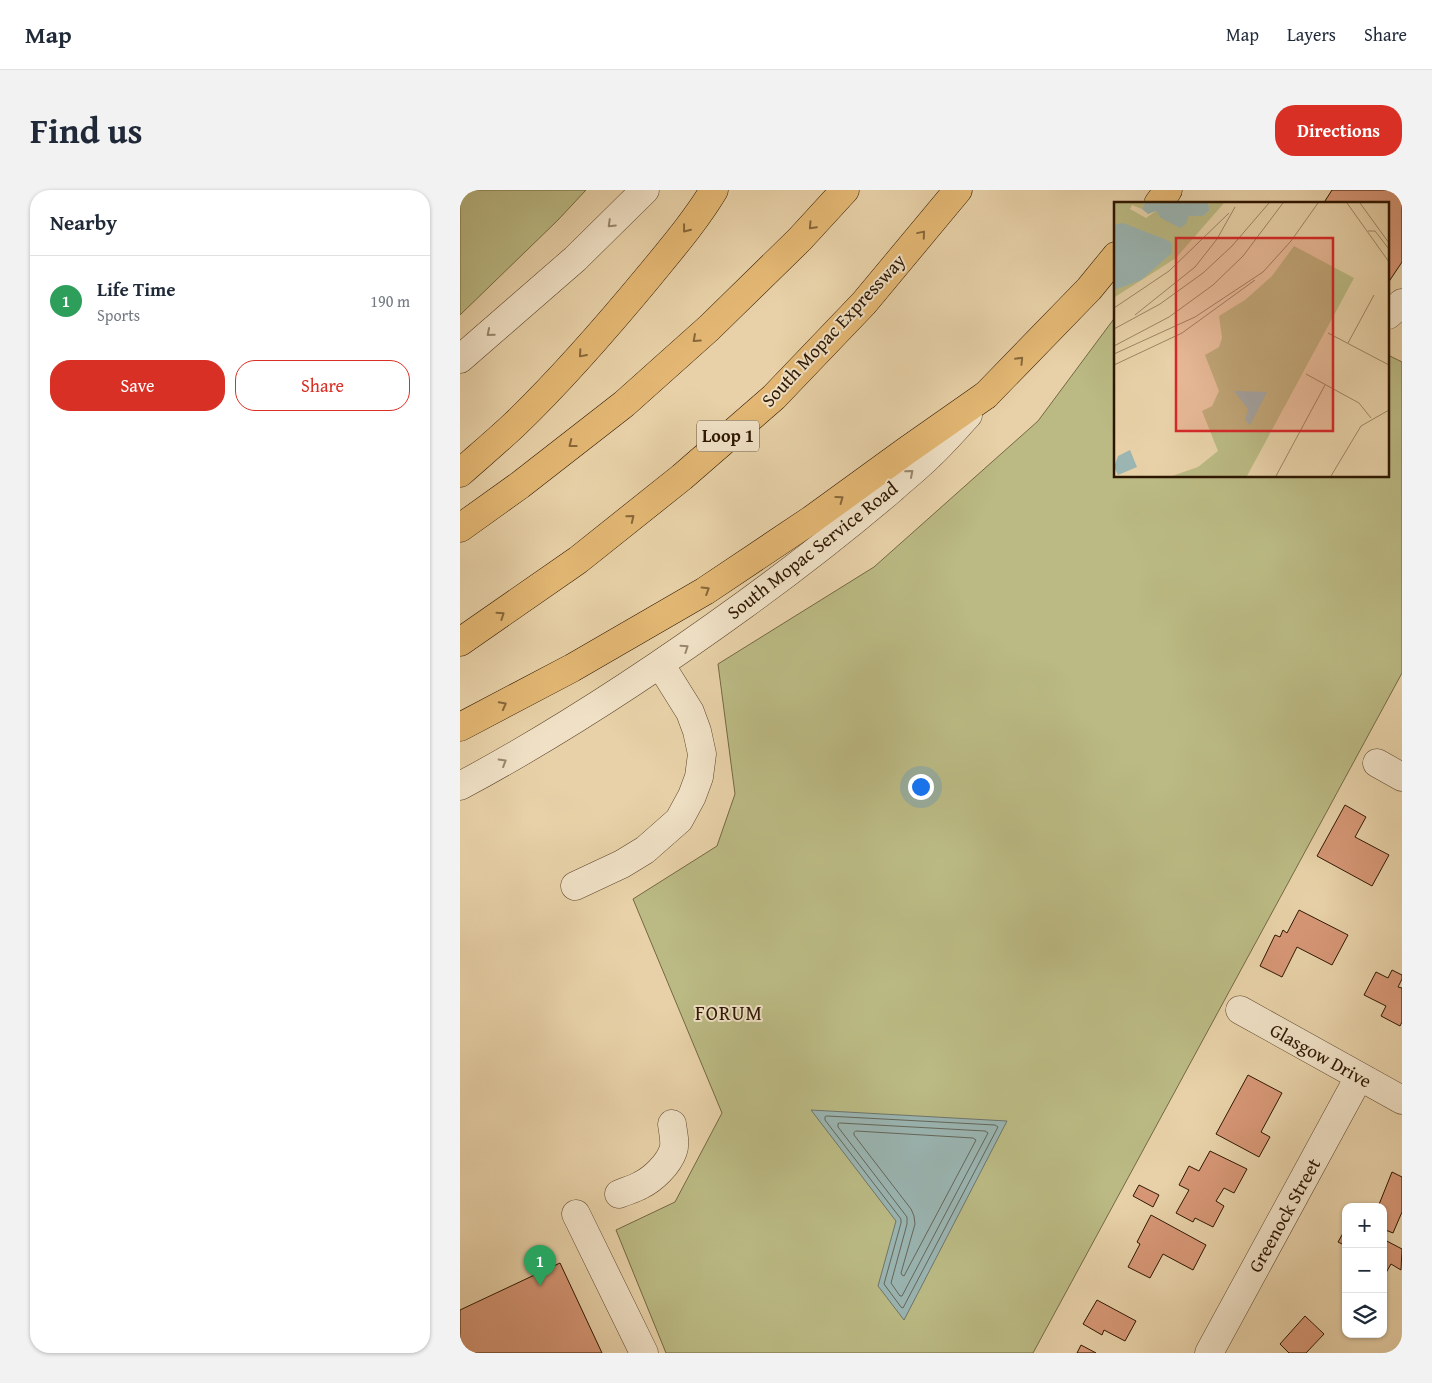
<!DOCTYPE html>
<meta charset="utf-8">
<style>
body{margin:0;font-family:"Gentium Book Plus",serif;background:#f2f2f3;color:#1f2937}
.controls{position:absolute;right:15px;bottom:15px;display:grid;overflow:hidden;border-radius:10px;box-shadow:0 1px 4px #0004}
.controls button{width:45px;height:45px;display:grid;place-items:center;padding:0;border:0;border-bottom:1px solid #e0e1e3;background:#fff;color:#1f2937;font:25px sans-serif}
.you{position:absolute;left:460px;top:596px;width:18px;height:18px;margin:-12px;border:4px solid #fff;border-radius:50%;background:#1a73e8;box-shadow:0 0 0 8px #1a73e833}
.badge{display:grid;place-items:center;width:32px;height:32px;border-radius:50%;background:#d93025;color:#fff;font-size:16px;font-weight:700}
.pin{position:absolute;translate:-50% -41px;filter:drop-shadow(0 1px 2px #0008)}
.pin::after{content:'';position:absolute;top:26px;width:18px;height:15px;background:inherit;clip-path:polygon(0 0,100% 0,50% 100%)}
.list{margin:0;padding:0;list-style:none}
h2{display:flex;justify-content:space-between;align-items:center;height:65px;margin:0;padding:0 20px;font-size:21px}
h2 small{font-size:16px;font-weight:400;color:#747a83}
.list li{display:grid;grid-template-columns:32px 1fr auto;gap:15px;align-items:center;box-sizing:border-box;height:90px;padding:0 20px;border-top:1px solid #e0e1e3}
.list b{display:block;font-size:19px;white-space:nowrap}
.list p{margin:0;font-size:16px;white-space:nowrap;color:#747a83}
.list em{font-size:16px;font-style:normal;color:#747a83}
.actions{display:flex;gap:10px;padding:15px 20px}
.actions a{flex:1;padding:11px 0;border:1px solid #d93025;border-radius:20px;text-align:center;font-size:18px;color:#d93025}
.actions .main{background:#d93025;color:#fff}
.icon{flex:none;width:28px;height:28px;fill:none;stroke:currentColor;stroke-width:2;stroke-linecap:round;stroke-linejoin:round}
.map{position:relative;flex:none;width:942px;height:1163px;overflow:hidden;border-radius:20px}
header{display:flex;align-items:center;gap:30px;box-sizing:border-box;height:70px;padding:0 25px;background:#fff;border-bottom:1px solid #e0e1e3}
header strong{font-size:24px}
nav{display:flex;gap:28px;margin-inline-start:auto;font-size:18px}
.intro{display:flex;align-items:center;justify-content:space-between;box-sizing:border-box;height:120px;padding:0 30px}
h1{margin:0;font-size:35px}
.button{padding:12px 22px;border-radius:20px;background:#d93025;color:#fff;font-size:18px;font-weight:700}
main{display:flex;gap:30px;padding:0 30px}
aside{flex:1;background:#fff;border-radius:20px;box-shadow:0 1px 4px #0004}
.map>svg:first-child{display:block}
</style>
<header>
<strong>Map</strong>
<nav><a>Map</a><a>Layers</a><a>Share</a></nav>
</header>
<div class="intro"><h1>Find us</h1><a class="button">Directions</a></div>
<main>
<aside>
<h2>Nearby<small></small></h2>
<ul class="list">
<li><span class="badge" style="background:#2e9e5b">1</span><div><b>Life Time</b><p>Sports</p></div><em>190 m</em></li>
</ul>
<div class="actions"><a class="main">Save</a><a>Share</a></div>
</aside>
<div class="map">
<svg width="942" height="1163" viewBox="0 0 942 1163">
<rect width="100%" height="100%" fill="#e8d1a8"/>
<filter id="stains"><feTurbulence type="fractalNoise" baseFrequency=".004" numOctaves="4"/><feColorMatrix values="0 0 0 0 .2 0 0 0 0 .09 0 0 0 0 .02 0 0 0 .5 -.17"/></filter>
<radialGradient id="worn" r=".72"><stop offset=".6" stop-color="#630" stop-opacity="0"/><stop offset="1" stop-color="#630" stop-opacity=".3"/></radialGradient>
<!-- green -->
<path fill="#bbba84" stroke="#746842" d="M 0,0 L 126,0 L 98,30 L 0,125 Z
M 656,126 L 656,286 L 928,286 L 928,165 L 942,172 L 942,483 L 573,1163 L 206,1163 L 156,1040 L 215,1012 L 262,923 L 173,709 L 257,656 L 275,604 L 258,474 L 414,377 L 578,231 Z"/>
<!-- water -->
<path fill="#9ab5b2" stroke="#6e756b" d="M 351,920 L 547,931 L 444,1130 L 418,1096 L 436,1031 Z"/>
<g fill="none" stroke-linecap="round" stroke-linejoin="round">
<!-- shore -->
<path stroke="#646659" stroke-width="1" d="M 367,926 L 535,935 L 538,937 L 443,1118 L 441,1117 L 424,1094 L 441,1033 L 441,1029 L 365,930 L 365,927 Z
M 380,933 L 525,941 L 528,943 L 442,1106 L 440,1106 L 431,1093 L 447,1034 L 447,1027 L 378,937 L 378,934 Z
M 396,941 L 513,948 L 516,950 L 444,1086 L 442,1085 L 441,1083 L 455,1034 L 454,1026 L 451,1019 L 394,945 L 394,943 Z"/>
</g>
<!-- building -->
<path fill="#d79776" stroke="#2d1600" d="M 872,0 L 942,0 L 942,72 L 928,93 L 928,14 L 863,14 Z
M 885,615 L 906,627 L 895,647 L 929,665 L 912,696 L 857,666 Z
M 839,720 L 888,745 L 872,775 L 837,757 L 822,787 L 800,776 L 815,745 L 820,747 L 823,740 L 827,743 Z
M 932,780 L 942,785 L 942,789 L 938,797 L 942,798 L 942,832 L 940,836 L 921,826 L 926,816 L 904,805 L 916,782 L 928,788 Z
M 788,885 L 822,903 L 801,942 L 810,947 L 799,967 L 756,944 Z
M 750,961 L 787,979 L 774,1003 L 764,998 L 756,1011 L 764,1016 L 753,1037 L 735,1028 L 733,1032 L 716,1023 L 729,1000 L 719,995 L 729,976 L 739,981 Z
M 932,982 L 942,987 L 942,1022 L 933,1043 L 923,1039 L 923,1017 L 918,1017 Z
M 679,995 L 699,1005 L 693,1017 L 673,1006 Z
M 691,1025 L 746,1055 L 733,1080 L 703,1064 L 690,1088 L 668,1077 L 680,1054 L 677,1052 Z
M 886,1038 L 886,1056 L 878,1052 Z
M 923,1049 L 942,1059 L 941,1080 L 931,1074 L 923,1088 Z
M 100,1073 L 142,1163 L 0,1163 L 0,1120 Z
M 637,1110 L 676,1131 L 665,1151 L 644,1140 L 642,1145 L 623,1134 Z
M 845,1126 L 864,1144 L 846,1163 L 829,1163 L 820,1154 Z
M 621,1155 L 636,1163 L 617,1163 Z"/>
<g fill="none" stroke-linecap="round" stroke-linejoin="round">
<defs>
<path id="minor" d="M 928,125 L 942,113
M 0,169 L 115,69 L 185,0
M 917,573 L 942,587
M 0,596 C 99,543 193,481 284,415 C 335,378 384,340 432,299 C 444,288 457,278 469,266 C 483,253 495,239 508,225
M 115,696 L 162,674 L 185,660 L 219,630 L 232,606 L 239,587 L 242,564 L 237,541 L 230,522 L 200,474
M 780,820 L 942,910
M 159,1004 C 166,1001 174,999 181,995 C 193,989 208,975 213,961 C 216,953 213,943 212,934
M 116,1024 L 184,1163
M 749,1163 L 899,887"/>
<path id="major" d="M 698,14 L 708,0
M 526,205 L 629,99 L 656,66"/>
<path id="highway" d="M 0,283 C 18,267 37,251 54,235 C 103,188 147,137 190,85 C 212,58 236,30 254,0
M 0,338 L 60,295 L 164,214 L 249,138 L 340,49 L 385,0
M 0,452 L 118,370 L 222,287 L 314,207 L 404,113 L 498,0
M 0,537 L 112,478 L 245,401 L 351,330 L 446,261 L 526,205"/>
</defs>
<!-- minor casing -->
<use href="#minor" stroke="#5c452a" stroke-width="29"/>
<!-- major casing -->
<use href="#major" stroke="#2d1600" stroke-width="29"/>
<!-- highway casing -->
<use href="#highway" stroke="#2d1600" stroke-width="29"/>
<!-- minor -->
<use href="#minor" stroke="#f0e1c6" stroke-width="28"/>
<!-- major -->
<use href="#major" stroke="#e4b874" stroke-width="28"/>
<!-- highway -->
<use href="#highway" stroke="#e4b874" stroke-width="28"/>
</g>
<!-- one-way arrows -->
<defs><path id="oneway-chevron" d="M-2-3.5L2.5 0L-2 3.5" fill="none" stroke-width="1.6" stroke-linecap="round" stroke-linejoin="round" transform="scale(1.25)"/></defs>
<g stroke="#98866d">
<use href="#oneway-chevron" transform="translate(151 34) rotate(136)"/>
<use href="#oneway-chevron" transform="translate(30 143) rotate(140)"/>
<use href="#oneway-chevron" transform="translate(450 283) rotate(-41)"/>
<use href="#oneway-chevron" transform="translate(225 458) rotate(-34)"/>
<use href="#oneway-chevron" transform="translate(43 572) rotate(-31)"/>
</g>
<g stroke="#88673a">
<use href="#oneway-chevron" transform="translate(352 36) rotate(133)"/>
<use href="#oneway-chevron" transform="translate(226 39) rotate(128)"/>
<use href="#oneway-chevron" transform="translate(462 44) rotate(-50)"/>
<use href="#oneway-chevron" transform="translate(236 149) rotate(138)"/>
<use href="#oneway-chevron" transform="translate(122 164) rotate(131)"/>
<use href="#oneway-chevron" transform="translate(560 170) rotate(-46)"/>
<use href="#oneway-chevron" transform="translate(112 254) rotate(142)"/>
<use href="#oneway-chevron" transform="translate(380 309) rotate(-36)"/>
<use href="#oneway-chevron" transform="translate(171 328) rotate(-39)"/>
<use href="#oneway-chevron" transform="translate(246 400) rotate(-32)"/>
<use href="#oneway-chevron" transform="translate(41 425) rotate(-34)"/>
<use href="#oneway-chevron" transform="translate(43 515) rotate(-28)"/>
</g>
<g text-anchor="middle" stroke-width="4" stroke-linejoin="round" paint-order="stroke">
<!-- shield labels -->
<rect fill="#f0e1c6" stroke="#68533b" stroke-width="1" x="237" y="230.5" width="62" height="31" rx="4"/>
<g font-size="18" font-weight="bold" fill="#2d1600">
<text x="268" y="252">Loop 1</text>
</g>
<!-- street labels -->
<g font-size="19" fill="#2d1600" stroke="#f0e1c6">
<text transform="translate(373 140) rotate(-47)" y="7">South Mopac Expressway</text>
<text transform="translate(352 360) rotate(-38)" y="7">South Mopac Service Road</text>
<text transform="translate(861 865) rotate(29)" y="7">Glasgow Drive</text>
<text transform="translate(824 1025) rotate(-61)" y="7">Greenock Street</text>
</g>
<!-- neighbourhood labels -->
<g font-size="20" letter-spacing="1" fill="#2d1600" stroke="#f0e1c6">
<text x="269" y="830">FORUM</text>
</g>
</g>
<!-- overview -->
<g transform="translate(654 12)">
<rect width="275" height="275" fill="#e8d1a8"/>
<path d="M 0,1 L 31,1 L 28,7 L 18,3 L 16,7 L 32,16 L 42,9 L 63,24 L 75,14 L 89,14 L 96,8 L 94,1 L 110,1 L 62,56 L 1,95 ZM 180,44 L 240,76 L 133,274 L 58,274 L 84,265 L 104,249 L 88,209 L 98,204 L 105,189 L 91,153 L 105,145 L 108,136 L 105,114 L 131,98 L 158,74 Z" fill="#bbba84"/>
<path d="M 31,1 L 94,1 L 96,8 L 89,14 L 75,14 L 72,22 L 66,26 L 47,16 L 42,9 L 34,12 L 28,7 ZM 9,21 L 53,38 L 58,41 L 58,51 L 27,78 L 3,87 L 0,87 L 0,23 ZM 120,189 L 153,190 L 136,223 L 131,218 L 134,207 ZM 16,248 L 23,265 L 4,273 L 0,265 L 4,254 Z" fill="#9ab5b2"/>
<path fill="none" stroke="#9d8665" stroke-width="1" d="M 233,1 L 275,60M 246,1 L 275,41M 254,29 L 261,29 L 275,47M 149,70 L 177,39 L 204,1M 0,106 L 55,69 L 115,11M 21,113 L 81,65 L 103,37 L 121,5M 0,127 L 46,102 L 89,71 L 118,44 L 155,1M 214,131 L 275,163M 234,141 L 260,93M 0,144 L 55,115 L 99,83 L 129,54 L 169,1M 0,152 L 81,115 L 149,70M 0,163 L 68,131 L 141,78M 192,172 L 245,201 L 257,216M 162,274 L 211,183M 217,274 L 247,224 L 275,208"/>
<path fill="#d62828" fill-opacity="0.15" stroke="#d62828" stroke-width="2.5" d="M 62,36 L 219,36 L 219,229 L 62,229 Z"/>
<rect width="275" height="275" fill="none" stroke="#2d1600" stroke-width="2.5"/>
</g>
<rect width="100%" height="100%" filter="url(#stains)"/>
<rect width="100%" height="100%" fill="url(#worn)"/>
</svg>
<div class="controls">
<button>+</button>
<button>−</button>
<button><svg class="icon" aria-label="layers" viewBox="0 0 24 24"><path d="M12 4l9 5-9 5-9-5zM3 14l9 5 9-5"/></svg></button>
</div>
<div class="you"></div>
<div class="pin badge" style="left:80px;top:1096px;background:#2e9e5b">1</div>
</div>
</main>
